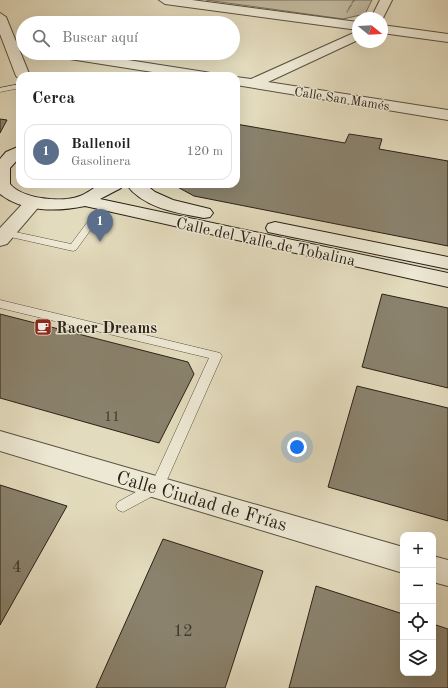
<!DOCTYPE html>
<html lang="es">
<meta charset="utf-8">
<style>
body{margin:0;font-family:"Old Standard TT",serif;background:#f2f2f2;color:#222}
.controls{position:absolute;right:12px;bottom:12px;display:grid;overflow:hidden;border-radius:8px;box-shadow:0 4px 16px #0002}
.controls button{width:36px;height:36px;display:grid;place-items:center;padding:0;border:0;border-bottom:1px solid #e0e0e0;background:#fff;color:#222;font:20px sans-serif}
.compass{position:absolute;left:352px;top:12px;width:36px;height:36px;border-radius:50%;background:#fff;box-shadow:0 4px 16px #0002;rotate:108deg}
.you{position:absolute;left:297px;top:447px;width:14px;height:14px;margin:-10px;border:3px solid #fff;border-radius:50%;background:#1a73e8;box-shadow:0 0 0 6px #1a73e833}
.badge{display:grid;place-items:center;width:26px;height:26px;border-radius:50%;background:#0b8043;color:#fff;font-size:13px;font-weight:700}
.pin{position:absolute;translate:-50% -33px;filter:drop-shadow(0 1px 2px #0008)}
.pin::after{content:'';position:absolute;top:21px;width:14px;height:12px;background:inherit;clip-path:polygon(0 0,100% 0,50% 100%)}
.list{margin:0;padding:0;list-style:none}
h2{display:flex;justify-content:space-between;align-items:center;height:52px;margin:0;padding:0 16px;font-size:17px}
h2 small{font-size:13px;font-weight:400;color:#767676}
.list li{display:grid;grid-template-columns:26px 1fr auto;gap:12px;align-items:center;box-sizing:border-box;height:56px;margin:0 8px 8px;padding:0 8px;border:1px solid #e0e0e0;border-radius:12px}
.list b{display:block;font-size:15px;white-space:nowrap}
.list p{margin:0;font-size:13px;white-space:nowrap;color:#767676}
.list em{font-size:13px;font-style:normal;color:#767676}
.icon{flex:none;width:22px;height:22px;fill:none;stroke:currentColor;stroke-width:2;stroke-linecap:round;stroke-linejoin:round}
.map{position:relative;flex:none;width:448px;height:688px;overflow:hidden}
.search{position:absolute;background:#fff;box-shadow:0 4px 16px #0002;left:16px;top:16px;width:224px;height:44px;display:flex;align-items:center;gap:10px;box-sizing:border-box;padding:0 14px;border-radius:22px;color:#767676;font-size:15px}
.panel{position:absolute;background:#fff;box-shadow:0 4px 16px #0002;left:16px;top:72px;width:224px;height:116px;border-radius:12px}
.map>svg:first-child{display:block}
</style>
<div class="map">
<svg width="448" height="688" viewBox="0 0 448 688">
<rect width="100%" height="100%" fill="#e3dbbd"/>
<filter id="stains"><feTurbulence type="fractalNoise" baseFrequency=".005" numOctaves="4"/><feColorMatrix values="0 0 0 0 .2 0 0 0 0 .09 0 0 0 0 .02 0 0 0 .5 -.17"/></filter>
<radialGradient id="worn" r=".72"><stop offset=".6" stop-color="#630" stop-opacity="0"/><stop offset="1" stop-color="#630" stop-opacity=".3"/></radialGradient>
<!-- green -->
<path fill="#c3bba1" stroke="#766e5c" d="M 206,0 L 372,0 L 365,14 L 343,19 Z"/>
<!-- building -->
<path fill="#8a826d" stroke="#292117" d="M 0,119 L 7,120 L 0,133 Z
M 236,124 L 345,143 L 349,134 L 382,139 L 379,149 L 448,161 L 448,246 L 194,196 L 172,184 L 236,184 Z
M 382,294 L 448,308 L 448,388 L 362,367 Z
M 0,314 L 188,362 L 194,374 L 159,443 L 0,398 Z
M 357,386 L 448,408 L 448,521 L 328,487 Z
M 0,485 L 67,506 L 0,625 Z
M 163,539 L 263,571 L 225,688 L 96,688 Z
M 316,586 L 403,614 L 403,673 L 433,673 L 433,624 L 448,629 L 448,688 L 289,688 Z"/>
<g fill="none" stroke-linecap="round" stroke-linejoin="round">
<defs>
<path id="lane" d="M 20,84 L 20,88 L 0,92 L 0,88 Z
M 104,203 L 108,206 L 76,250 L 73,251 L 6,236 L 1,233 L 6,230 L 71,244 L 101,204 Z
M 0,300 L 220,353 L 222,356 L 162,491 L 123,512 L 118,510 L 116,506 L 118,502 L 152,483 L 209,358 L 0,308 Z"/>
<path id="street" d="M 159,0 L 192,0 L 358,22 L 358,30 L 165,4 Z
M 380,0 L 392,0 L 382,20 L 382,18 L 371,18 Z
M 0,13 L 6,17 L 30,76 L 20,76 L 20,79 L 16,76 L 0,34 Z
M 382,25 L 448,34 L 448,42 L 382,33 Z
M 358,31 L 358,40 L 268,82 L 448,110 L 448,120 L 236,85 L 236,77 L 251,79 Z
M 50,53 L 83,53 L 205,72 L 210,73 L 212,76 L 178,76 L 57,57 L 52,56 Z
M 33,198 L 39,199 L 42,203 L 7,244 L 0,246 L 0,228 L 27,199 Z
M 0,431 L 403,547 L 403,573 L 0,451 Z
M 433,556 L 448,560 L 448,586 L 433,582 Z"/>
<path id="secondary" d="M 20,146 L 20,157 L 10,168 L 10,184 C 22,199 63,203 80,196 C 88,193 94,187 102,184 C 108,182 117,184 124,184 L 121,188 L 100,199 L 448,273 L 448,287 L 85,206 C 57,212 23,212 0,194 L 0,159 L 6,152 Z
M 126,184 L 145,184 L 155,192 L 173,200 L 210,209 L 213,213 L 210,217 L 204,218 C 177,213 143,208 126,184 Z
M 275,222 L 448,257 L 448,269 L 268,232 L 266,228 L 268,224 Z"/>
</defs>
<!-- lane casing -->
<use href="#lane" stroke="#585040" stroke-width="1"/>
<!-- street casing -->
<use href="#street" stroke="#585040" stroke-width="2"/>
<!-- secondary casing -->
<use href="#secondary" stroke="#292117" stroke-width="2"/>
<!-- path -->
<path stroke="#292117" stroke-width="1.5" stroke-dasharray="0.5 1" stroke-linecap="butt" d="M 347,12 L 354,0"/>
<!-- lane -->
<use href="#lane" fill="#ede8d4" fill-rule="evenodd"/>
<!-- street -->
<use href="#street" fill="#ede8d4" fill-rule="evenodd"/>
<!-- secondary -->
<use href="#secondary" fill="#ede8d4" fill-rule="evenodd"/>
</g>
<!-- icons -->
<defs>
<symbol id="cafe-square" viewBox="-11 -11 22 22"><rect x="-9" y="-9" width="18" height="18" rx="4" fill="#8f2418" stroke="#ede8d4"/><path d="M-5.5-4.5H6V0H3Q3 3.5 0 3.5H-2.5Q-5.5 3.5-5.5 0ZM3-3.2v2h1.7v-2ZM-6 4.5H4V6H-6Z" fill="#fff"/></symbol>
</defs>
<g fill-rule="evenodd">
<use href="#cafe-square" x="33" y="317" width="20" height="20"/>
</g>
<g text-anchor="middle" stroke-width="3" stroke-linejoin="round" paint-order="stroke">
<!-- far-street labels -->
<g font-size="13" fill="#292117" stroke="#ede8d4">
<text transform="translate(342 98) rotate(9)" y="5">Calle San Mamés</text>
</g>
<!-- number labels -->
<g font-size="14" fill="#41392c">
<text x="112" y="421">11</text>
</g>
<!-- street labels -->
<g font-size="16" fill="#292117" stroke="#ede8d4">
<text transform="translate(266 241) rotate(12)" y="6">Calle del Valle de Tobalina</text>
</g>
<!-- poi labels -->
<g font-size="16" font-weight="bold" fill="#292117" stroke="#ede8d4" text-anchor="start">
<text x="56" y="333">Racer Dreams</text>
</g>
<!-- near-number labels -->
<g font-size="17" fill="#41392c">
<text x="17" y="572">4</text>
<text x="183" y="636">12</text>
</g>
<!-- near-street labels -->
<g font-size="19" fill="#292117" stroke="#ede8d4">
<text transform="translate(202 500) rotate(16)" y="7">Calle Ciudad de Frías</text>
</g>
</g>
<rect width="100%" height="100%" filter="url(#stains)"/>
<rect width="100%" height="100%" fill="url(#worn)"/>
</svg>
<div class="controls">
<button>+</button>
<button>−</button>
<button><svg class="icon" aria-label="locate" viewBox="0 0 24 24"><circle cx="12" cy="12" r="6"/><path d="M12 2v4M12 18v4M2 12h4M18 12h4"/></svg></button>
<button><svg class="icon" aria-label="layers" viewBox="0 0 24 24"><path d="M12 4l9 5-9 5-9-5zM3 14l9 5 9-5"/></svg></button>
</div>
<svg class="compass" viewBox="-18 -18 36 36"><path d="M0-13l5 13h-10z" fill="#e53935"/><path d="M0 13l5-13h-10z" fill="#767676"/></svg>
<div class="you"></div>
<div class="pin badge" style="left:100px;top:242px;background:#5c6f8a">1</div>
<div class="search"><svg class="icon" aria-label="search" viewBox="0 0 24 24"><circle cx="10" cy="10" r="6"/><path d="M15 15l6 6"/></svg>Buscar aquí</div>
<section class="panel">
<h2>Cerca<small></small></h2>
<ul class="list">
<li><span class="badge" style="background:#5c6f8a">1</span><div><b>Ballenoil</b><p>Gasolinera</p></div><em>120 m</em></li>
</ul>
</section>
</div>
